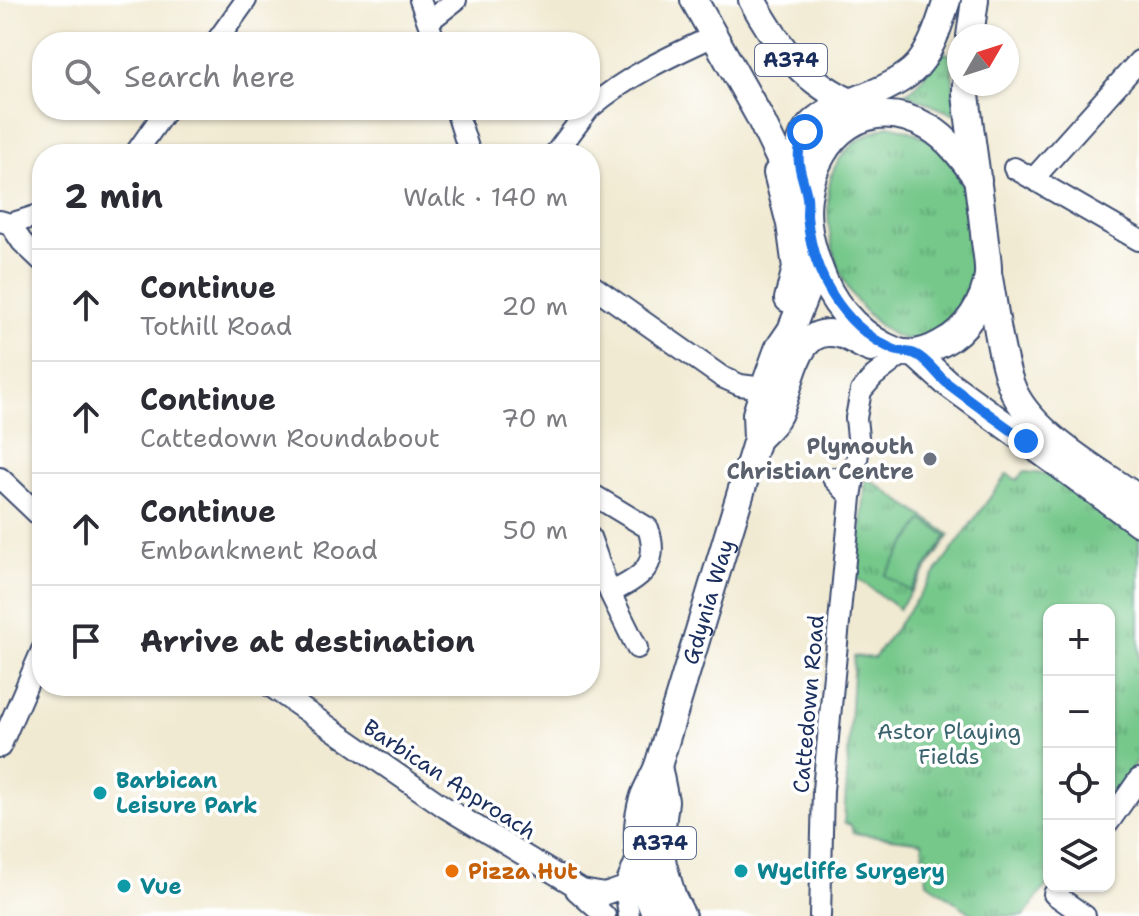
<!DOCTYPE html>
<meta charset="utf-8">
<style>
body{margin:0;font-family:"Shantell Sans",sans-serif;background:#f2f2f3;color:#2b2b33}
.controls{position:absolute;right:24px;bottom:24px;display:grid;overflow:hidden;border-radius:16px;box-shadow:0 2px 6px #0004}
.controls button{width:72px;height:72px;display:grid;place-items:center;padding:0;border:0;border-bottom:2px solid #e1e1e2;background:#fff;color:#2b2b33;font:40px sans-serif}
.compass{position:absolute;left:947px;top:24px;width:72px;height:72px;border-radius:50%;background:#fff;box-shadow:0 2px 6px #0004;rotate:51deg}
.stop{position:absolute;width:24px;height:24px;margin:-18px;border:6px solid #1a73e8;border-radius:50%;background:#fff}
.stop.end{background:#1a73e8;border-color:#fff;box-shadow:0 2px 8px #0008}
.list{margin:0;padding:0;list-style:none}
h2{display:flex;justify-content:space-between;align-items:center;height:104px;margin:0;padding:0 32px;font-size:34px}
h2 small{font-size:26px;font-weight:400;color:#7c7c81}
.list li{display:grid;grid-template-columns:52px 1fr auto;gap:24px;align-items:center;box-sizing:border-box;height:112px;padding:0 32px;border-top:2px solid #e1e1e2}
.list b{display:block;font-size:30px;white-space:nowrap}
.list p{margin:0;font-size:26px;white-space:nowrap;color:#7c7c81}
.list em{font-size:26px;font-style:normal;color:#7c7c81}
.icon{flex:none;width:44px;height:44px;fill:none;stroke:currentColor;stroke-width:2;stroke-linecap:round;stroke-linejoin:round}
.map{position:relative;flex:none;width:1139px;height:916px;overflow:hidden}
.search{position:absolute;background:#fff;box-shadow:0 2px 6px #0004;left:32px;top:32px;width:568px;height:88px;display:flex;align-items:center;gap:20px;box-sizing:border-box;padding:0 28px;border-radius:32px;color:#7c7c81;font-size:30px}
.panel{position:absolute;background:#fff;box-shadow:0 2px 6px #0004;left:32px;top:144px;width:568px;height:552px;border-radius:32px}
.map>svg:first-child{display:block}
</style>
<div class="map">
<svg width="1139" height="916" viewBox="0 0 1139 916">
<defs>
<pattern id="grass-tufts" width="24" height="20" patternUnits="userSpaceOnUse" patternTransform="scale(2)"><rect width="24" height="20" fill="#74c78a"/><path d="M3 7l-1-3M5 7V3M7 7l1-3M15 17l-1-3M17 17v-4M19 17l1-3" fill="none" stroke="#5ea274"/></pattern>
</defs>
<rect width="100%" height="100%" fill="#fff"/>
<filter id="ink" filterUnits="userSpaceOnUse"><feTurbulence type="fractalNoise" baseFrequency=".0125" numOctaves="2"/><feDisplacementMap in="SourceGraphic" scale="16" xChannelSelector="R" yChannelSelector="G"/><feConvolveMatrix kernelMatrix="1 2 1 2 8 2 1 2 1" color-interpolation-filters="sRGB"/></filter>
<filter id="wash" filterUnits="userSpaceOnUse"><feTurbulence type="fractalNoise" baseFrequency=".006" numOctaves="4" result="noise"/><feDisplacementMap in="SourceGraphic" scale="32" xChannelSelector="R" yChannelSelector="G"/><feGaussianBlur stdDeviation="1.8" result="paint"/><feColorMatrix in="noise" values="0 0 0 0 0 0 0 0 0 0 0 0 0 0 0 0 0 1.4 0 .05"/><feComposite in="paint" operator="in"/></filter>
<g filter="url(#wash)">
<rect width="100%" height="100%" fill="#f1ead2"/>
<!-- grass -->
<path fill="url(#grass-tufts)" stroke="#487b74" stroke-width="2" d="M 935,49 L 954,56 L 952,69 L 956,113 L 952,114 L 905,93 C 923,85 930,66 935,49 Z
M 890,125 C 908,129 937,140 948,156 C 953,163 958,174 962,183 C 969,198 975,281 971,297 C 965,316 939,335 921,339 C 907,343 893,336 882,327 C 844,297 827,252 828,204 C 828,191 830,174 837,163 C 850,142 868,133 890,125 Z
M 1024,472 L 1057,475 L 1139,528 L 1139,758 L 1109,799 L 1109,610 L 1049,610 L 1049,882 L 1024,916 L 975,916 L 927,882 L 922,842 L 853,833 L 851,825 L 844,823 L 854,656 L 874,658 L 1007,474 L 1017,480 Z
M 866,477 L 950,535 L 899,609 L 857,578 Z"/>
<!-- garden -->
<path fill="#74c78a" stroke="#487b74" stroke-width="2" d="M 923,520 L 947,536 L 910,591 L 885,575 Z"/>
</g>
<g filter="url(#ink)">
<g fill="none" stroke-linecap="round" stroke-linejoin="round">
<defs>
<path id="minor" d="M 420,0 L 435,42
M 428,22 L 456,0
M 216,42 L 246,0
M 590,108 C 627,76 670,56 714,36
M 456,110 L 470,154
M 135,154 L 166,110
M 555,154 L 588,110
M 1014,168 L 1139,240
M 1034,178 L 1139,61
M 0,221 L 10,224 L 42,214
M 10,224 L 22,242 L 42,261
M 590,284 L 722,377 L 740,385 L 764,388
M 0,478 L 42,518
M 590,493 L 648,528 C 661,566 641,577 610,593
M 851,497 L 859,447 L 856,418 L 861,391 L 874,376 L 904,353
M 590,537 L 610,593 L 637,648
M 270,686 L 446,808 L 582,890 L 605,894 L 625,887 L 639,853
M 0,747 L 42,650
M 1109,822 L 1139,779
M 1060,886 L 1054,894 L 1085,916
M 625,887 L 629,916
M 576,890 L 605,916
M 820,916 L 823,790 L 851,497 L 833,478"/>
<g id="major">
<path d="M 694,0 L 759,116 L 795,191"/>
<path d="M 752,0 C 780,50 804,83 859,106"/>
<path d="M 970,36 L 975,0"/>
<path d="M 966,84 L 966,94 C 971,140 979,186 984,233 C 985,246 989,262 988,275 C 985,302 966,331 942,343 C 928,351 912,357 896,351 C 865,339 837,311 824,280 C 814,256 804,224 808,197 C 817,134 868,93 928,127 C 949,139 964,160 978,180"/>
<path d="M 777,173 L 790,224 L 796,268 L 788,299"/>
<path d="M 807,198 C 771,97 859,115 912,71 C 930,56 940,22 947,0"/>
<path d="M 989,278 C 995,310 1001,364 1014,392 C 1036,437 1099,470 1139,499"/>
<path d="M 915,354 L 946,382 L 1139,523"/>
<path d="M 757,439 C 764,432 774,424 778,415 C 793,386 793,321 842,335 C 851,338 861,345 871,349"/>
<path d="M 658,766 L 665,801 L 660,843 L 663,865 L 673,898 L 682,916"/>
<path id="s1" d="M 656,916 C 640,880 631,834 644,796 C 648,786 654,776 658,766 L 757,439 L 756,414 L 764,388 L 778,349 L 791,330 L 817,264"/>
</g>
</defs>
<!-- minor casing -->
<use href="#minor" stroke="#3b4b6f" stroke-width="24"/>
<!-- major casing -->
<use href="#major" stroke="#3b4b6f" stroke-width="30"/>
<!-- minor -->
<use href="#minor" stroke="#fff" stroke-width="20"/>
<!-- major -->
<use href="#major" stroke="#fff" stroke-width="26"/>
</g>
</g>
<g fill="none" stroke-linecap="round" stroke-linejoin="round" filter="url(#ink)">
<!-- route -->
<path stroke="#1a73e8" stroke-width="10" d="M 805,132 C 792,162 802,170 807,197 C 808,203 807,210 807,216 C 812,272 840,324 892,349 C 899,353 909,351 915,354 C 927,359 937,375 947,383 C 973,403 1000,422 1026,441"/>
</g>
<!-- markers -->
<circle fill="#6b7280" stroke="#fff" stroke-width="3" cx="930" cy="459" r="8"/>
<g fill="#0f9aa8" stroke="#fff" stroke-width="3">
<circle cx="100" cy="793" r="8"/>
<circle cx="741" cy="871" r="8"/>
<circle cx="124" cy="886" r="8"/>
</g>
<circle fill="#e8710a" stroke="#fff" stroke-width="3" cx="452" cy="871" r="8"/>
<g text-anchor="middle" stroke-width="7" stroke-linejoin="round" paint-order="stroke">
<!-- shield labels -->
<g fill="#fff" stroke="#5f6d8e" stroke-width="2">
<rect x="755" y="44" width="72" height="32" rx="6"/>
<rect x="624" y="827" width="72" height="32" rx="6"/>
</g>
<g font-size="20" font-weight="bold" fill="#1b2f5e">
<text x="791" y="67">A374</text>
<text x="660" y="850">A374</text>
</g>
<!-- worship labels -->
<g font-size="22" font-weight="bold" fill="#5b616d" stroke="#fff" text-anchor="end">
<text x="914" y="454">Plymouth<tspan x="914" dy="25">Christian Centre</tspan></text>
</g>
<!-- street labels -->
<g font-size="22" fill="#1b2f5e" stroke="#fff">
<text dy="8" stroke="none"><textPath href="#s1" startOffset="328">Gdynia Way</textPath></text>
<text transform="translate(808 704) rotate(-85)" y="8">Cattedown Road</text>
<text transform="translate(450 779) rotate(33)" y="8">Barbican Approach</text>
</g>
<!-- park labels -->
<g font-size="22" fill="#3a646d" stroke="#fff">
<text x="949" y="739">Astor Playing<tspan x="949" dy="25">Fields</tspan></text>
</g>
<!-- culture labels -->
<g font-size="22" font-weight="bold" fill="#0d838f" stroke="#fff" text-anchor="start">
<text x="116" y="788">Barbican<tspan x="116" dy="25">Leisure Park</tspan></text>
<text x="757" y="879">Wycliffe Surgery</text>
<text x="140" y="894">Vue</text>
</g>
<!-- food labels -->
<g font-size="22" font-weight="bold" fill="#c56008" stroke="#fff" text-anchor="start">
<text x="468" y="879">Pizza Hut</text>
</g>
</g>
</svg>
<div class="controls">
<button>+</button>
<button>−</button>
<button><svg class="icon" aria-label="locate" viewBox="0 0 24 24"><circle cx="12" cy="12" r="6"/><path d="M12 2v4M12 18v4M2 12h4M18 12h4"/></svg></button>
<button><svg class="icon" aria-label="layers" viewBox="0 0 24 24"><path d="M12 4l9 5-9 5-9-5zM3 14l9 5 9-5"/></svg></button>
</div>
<svg class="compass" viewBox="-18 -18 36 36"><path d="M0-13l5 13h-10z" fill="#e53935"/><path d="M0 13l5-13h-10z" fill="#7c7c81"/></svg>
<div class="stop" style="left:805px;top:132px"></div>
<div class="stop end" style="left:1026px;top:441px"></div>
<div class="search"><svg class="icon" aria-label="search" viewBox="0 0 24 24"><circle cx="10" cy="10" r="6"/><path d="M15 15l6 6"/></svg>Search here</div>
<section class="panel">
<h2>2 min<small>Walk · 140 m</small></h2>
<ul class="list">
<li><svg class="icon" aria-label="ahead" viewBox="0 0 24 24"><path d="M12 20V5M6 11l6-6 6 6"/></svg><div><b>Continue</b><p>Tothill Road</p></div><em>20 m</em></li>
<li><svg class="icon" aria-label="ahead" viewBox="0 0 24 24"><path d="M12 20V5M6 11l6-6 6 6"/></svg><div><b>Continue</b><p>Cattedown Roundabout</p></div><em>70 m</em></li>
<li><svg class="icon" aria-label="ahead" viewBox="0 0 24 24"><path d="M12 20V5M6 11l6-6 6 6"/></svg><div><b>Continue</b><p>Embankment Road</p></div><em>50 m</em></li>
<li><svg class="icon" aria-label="arrive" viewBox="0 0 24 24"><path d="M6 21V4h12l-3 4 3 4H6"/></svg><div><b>Arrive at destination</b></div></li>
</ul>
</section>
</div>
